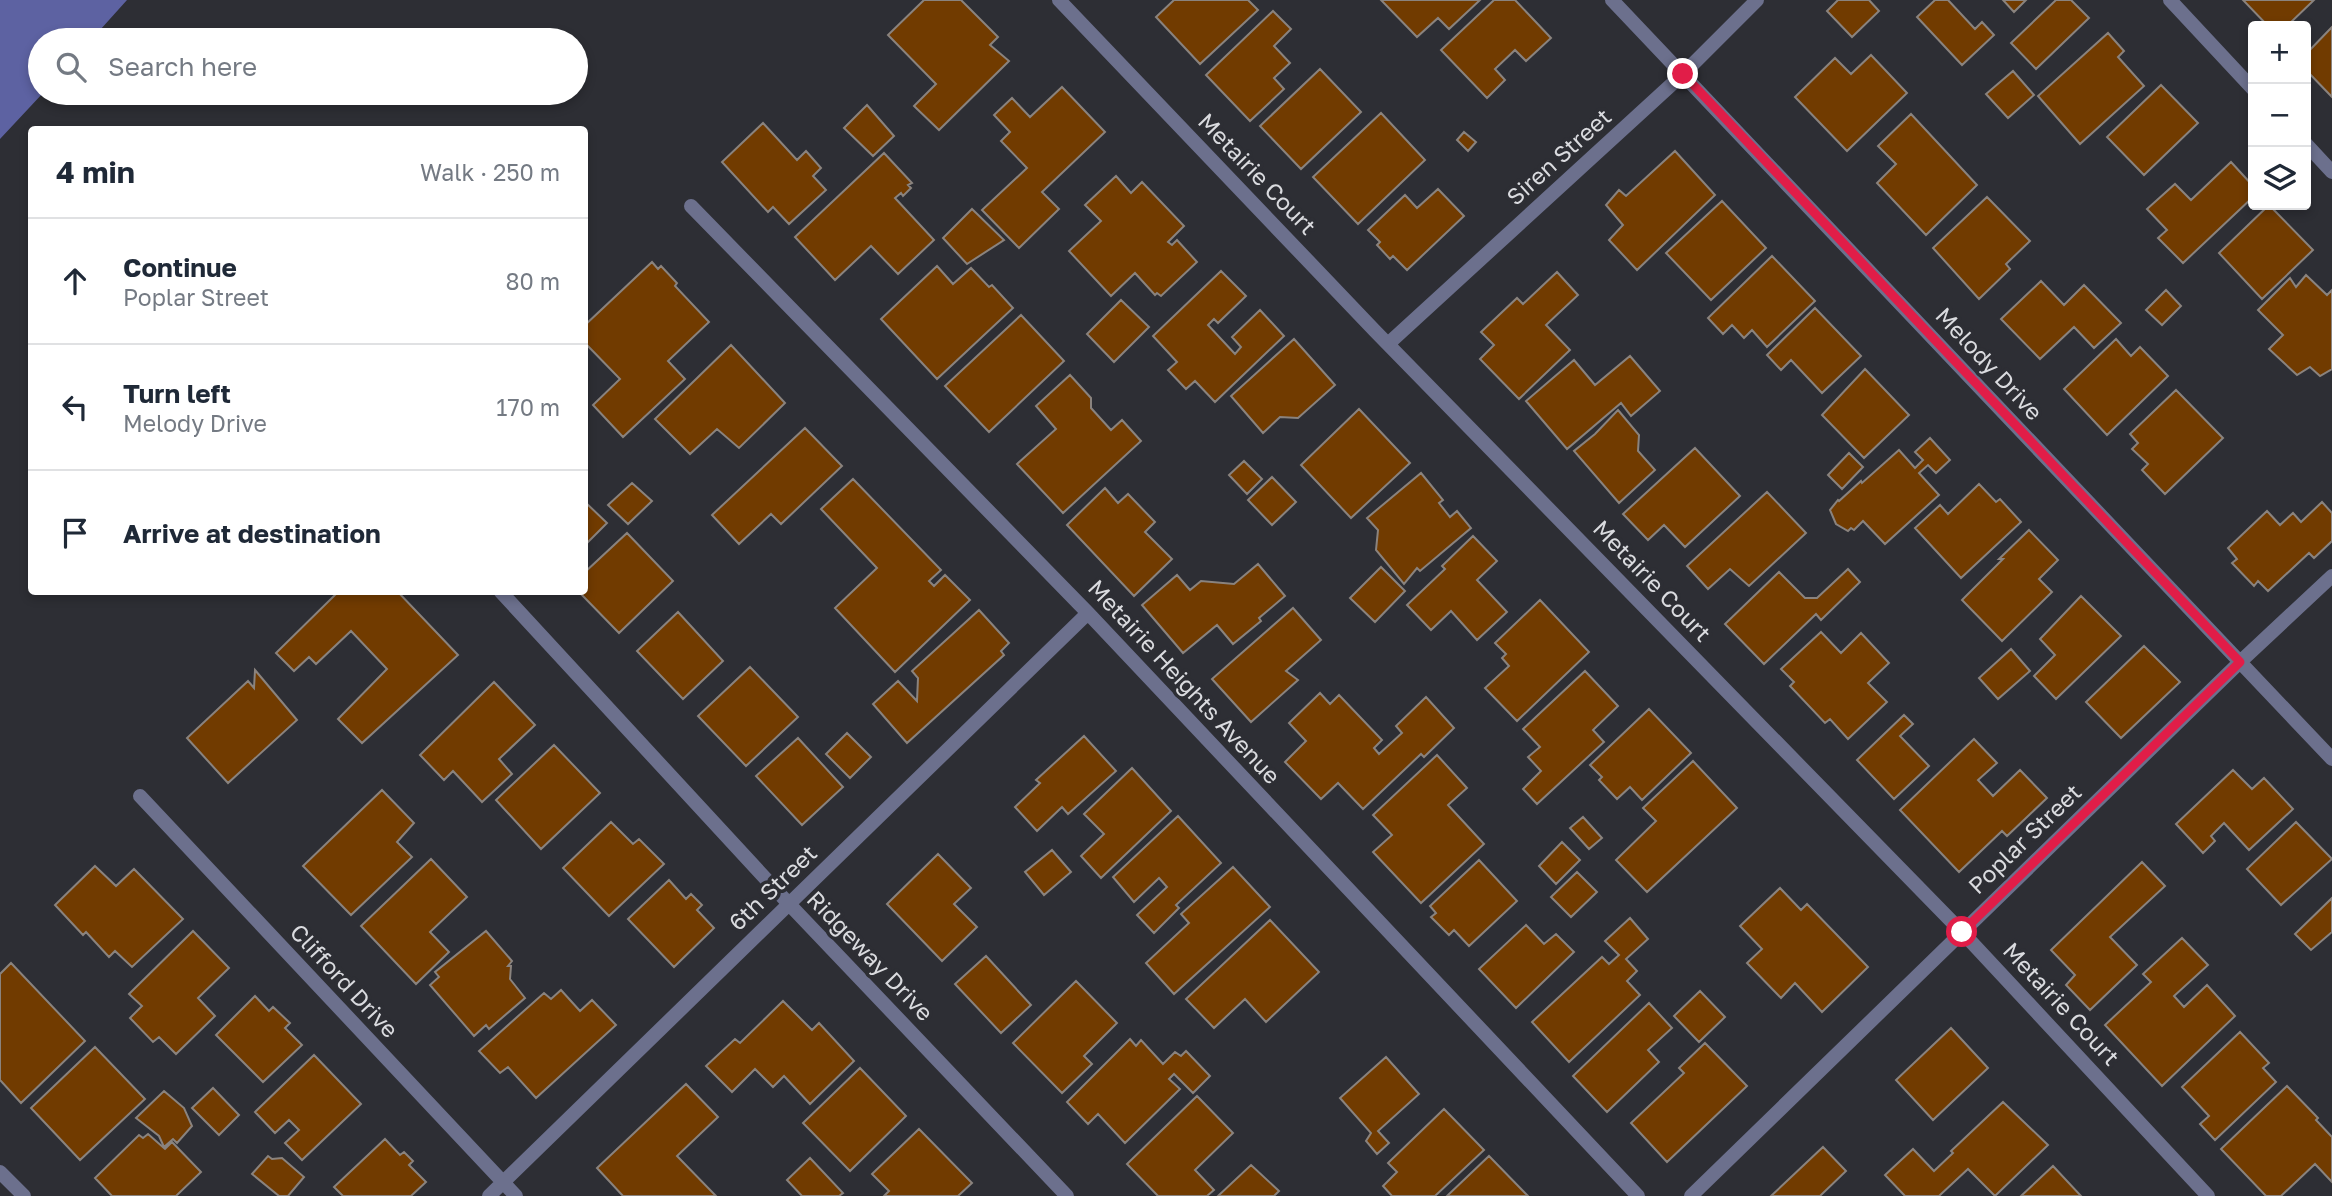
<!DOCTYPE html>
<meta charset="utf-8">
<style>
body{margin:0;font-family:"Golos Text",sans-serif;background:#f2f2f3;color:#1f2937}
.controls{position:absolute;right:21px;top:21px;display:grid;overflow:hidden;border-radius:7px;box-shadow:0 4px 10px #0003}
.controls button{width:63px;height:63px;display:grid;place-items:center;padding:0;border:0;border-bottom:2px solid #e0e1e3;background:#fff;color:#1f2937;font:35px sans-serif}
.stop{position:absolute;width:21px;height:21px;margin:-16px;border:5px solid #e11d48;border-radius:50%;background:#fff}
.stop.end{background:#e11d48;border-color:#fff;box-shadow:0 2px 7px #0008}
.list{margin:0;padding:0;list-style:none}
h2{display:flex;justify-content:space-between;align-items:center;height:91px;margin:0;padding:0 28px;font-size:30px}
h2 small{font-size:23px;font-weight:400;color:#747a83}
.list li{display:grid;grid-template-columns:46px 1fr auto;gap:21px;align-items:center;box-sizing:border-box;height:126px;padding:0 28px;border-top:2px solid #e0e1e3}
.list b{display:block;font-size:26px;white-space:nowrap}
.list p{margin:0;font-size:23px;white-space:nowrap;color:#747a83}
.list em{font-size:23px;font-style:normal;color:#747a83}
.icon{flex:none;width:38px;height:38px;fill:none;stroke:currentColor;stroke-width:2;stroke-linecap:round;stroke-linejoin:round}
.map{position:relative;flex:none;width:2332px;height:1196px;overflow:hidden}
.search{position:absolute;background:#fff;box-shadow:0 4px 10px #0003;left:28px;top:28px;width:560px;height:77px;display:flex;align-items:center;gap:18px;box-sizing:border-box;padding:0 24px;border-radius:38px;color:#747a83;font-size:26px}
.panel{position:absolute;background:#fff;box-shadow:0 4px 10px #0003;left:28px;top:126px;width:560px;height:469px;border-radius:7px}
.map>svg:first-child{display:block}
</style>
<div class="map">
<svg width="2332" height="1196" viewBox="0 0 2332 1196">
<rect width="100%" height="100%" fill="#2d2e34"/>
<!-- water -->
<path fill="#5d62a2" d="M 0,0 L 127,0 L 91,40 L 40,40 L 40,93 L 43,93 L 0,139 Z"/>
<!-- building -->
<path fill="#713b00" stroke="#8a837e" stroke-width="2" d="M 924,0 L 961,0 L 998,37 L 990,45 L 1009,61 L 939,130 L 914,106 L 936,84 L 888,35 Z
M 1174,0 L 1248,0 L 1258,10 L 1200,64 L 1156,17 Z
M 1381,0 L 1480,0 L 1449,29 L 1438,18 L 1417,37 Z
M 1494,0 L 1515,0 L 1551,38 L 1526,61 L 1515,50 L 1495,69 L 1505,80 L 1487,98 L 1441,50 Z
M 1838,0 L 1869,0 L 1879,11 L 1852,37 L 1827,11 Z
M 1935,0 L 1948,0 L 1975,29 L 1982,22 L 1994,35 L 1962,65 L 1917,17 Z
M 2003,0 L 2026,0 L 2014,12 Z
M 2056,0 L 2071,0 L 2089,18 L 2036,69 L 2011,43 Z
M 2243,0 L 2314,0 L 2287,26 L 2268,26 Z
M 1273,11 L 1291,29 L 1274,46 L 1290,63 L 1274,78 L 1284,89 L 1250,121 L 1206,75 Z
M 2332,27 L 2332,97 L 2306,70 L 2306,54 Z
M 2108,33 L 2124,51 L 2118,57 L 2144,86 L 2080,144 L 2038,96 Z
M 1871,55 L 1907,93 L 1847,151 L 1795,97 L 1835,58 L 1851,74 Z
M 1320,69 L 1361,112 L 1301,169 L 1260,126 Z
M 2013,71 L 2034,95 L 2008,118 L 1986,94 Z
M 2161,85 L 2198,123 L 2144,175 L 2107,137 Z
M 1062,87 L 1105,132 L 1042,192 L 1059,209 L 1019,248 L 982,210 L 1027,168 L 1001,141 L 1010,132 L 994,115 L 1012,98 L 1030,117 Z
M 867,105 L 894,136 L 873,156 L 844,128 Z
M 1381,113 L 1425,160 L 1358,224 L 1313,177 Z
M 1911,114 L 1977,185 L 1926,235 L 1877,183 L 1896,164 L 1878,146 Z
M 763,123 L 797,160 L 806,151 L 821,168 L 813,176 L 826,190 L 789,224 L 773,207 L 768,212 L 722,162 Z
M 1464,132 L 1476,142 L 1468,151 L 1457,140 Z
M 1675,151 L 1715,195 L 1637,270 L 1609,240 L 1623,225 L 1606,205 L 1619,190 L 1626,196 Z
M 884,153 L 912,183 L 908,185 L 911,188 L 903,196 L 901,193 L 895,198 L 934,240 L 898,274 L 871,246 L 835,280 L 795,237 Z
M 2231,162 L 2253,186 L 2253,197 L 2183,263 L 2158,238 L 2167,230 L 2147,209 L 2175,184 L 2191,200 Z
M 1116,176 L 1131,193 L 1142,182 L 1184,226 L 1168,242 L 1172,245 L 1177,240 L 1197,262 L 1161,296 L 1157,293 L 1155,295 L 1135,273 L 1111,296 L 1069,251 L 1101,221 L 1085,205 Z
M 1438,189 L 1464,216 L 1407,270 L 1393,256 L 1390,259 L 1377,245 L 1380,242 L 1368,230 L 1405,195 L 1417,208 Z
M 1987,197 L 2030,241 L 2006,264 L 2010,269 L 1979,299 L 1933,248 Z
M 1722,201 L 1766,248 L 1711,300 L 1666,253 Z
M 2269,205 L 2313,250 L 2262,299 L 2219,253 Z
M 972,209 L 1004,240 L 967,264 L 943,238 Z
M 1772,256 L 1815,301 L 1767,347 L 1752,330 L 1744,338 L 1732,325 L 1723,334 L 1708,318 Z
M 652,262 L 658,269 L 661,266 L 677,283 L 675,286 L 709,322 L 668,361 L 685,379 L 623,437 L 593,405 L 620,379 L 584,342 L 584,326 Z
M 937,266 L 953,284 L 971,268 L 989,287 L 992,285 L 1013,308 L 937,379 L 881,319 Z
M 1221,271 L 1246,296 L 1218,323 L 1214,319 L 1208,325 L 1235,354 L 1241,347 L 1232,337 L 1260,310 L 1284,336 L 1215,402 L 1195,381 L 1186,389 L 1168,370 L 1177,362 L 1153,336 Z
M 1557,272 L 1578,295 L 1546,325 L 1570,350 L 1519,399 L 1480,359 L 1494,345 L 1481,332 L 1517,298 L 1523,304 Z
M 2306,275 L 2327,295 L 2332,290 L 2332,369 L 2320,376 L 2310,367 L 2297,375 L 2269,349 L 2283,335 L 2258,310 L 2290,278 L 2296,287 Z
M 2041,281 L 2064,305 L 2084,285 L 2121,323 L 2094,348 L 2074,327 L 2040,359 L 2001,319 Z
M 2166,290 L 2181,306 L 2162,325 L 2146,310 Z
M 1121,300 L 1149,327 L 1114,362 L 1087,334 Z
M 1815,308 L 1861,356 L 1822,393 L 1791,360 L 1781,370 L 1767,355 Z
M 1021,315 L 1064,361 L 989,432 L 945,386 Z
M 1294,339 L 1335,385 L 1298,418 L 1280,417 L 1263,433 L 1231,396 Z
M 2116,339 L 2131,356 L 2140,347 L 2168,376 L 2107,435 L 2064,389 Z
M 731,345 L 785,403 L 739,448 L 717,429 L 690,454 L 655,419 Z
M 1630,356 L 1660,391 L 1631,416 L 1621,403 L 1567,449 L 1526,401 L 1574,360 L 1595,385 Z
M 1865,369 L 1909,415 L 1864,458 L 1822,415 Z
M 1070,375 L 1091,398 L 1091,408 L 1111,430 L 1122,420 L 1141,441 L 1063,513 L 1017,464 L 1056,429 L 1036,406 Z
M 2176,390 L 2223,438 L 2165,494 L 2142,470 L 2148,464 L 2132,449 L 2138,443 L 2130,434 Z
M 1359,409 L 1410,463 L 1351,518 L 1301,465 Z
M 1618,410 L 1639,435 L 1638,451 L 1655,470 L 1619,503 L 1574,451 L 1595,434 Z
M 805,428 L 842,466 L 781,524 L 771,514 L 739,544 L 712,515 Z
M 1930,438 L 1950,460 L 1936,473 L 1928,465 L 1919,473 L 1939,495 L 1885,544 L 1863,521 L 1854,530 L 1851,528 L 1848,531 L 1836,524 L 1830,510 L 1838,500 L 1839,501 L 1861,481 L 1862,483 L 1899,450 L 1915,468 L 1923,460 L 1915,452 Z
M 1695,448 L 1740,496 L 1685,547 L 1664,525 L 1648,540 L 1623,514 Z
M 1849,453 L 1863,467 L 1842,489 L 1828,475 Z
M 1244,461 L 1262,479 L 1247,494 L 1229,475 Z
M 1421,473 L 1443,500 L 1439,503 L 1450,517 L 1457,511 L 1471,528 L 1420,571 L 1417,568 L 1404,584 L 1376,550 L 1378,530 L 1367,518 Z
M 1272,477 L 1296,502 L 1272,525 L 1248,500 Z
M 853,479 L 941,570 L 929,581 L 934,586 L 945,575 L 970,600 L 895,672 L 835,608 L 877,568 L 821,509 Z
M 632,483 L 652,501 L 628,524 L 608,505 Z
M 1979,484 L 1996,502 L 2000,499 L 2021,522 L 1961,578 L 1915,528 L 1940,505 L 1948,514 Z
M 1105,488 L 1118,503 L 1128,494 L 1155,522 L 1145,532 L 1172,559 L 1134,596 L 1067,525 Z
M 1767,492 L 1806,533 L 1749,586 L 1730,569 L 1708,589 L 1687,566 Z
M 584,501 L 607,523 L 584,546 Z
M 2322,502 L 2332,513 L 2332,541 L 2314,558 L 2309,553 L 2268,591 L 2258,581 L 2254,586 L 2232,563 L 2237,559 L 2228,548 L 2267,511 L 2280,525 L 2293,513 L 2301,522 Z
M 2029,530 L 2058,560 L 2039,579 L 2052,592 L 2002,641 L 1962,600 L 2003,559 L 1999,559 Z
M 627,533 L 673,581 L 619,633 L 579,592 L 584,592 L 584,573 Z
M 1473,536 L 1497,561 L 1477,580 L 1507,612 L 1477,640 L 1451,611 L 1431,630 L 1407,605 L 1445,569 L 1442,566 Z
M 1258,564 L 1285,596 L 1259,618 L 1261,621 L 1233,644 L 1217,625 L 1183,653 L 1142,605 L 1177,575 L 1190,590 L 1201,581 L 1234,584 Z
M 1381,567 L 1405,591 L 1375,622 L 1350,598 Z
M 1848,569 L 1860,582 L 1821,620 L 1816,614 L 1764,664 L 1725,624 L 1779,572 L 1805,598 L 1817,598 Z
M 338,592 L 398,592 L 458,655 L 362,743 L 338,719 L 387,669 L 351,631 L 316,664 L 309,657 L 294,671 L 276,653 Z
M 2081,596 L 2121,636 L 2056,699 L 2034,676 L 2055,655 L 2040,639 Z
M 1540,600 L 1589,652 L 1517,721 L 1485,688 L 1509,666 L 1502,658 L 1506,654 L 1495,643 Z
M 1293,608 L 1321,640 L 1286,671 L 1298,680 L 1251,722 L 1212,679 Z
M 979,610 L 1009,643 L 1001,651 L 1004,655 L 907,743 L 873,704 L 898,681 L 917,701 L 918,678 L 912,671 Z
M 678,612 L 723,661 L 683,699 L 637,651 Z
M 1821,632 L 1841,653 L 1861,633 L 1889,663 L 1868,683 L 1887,702 L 1848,739 L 1830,719 L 1825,723 L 1790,686 L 1794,682 L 1781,669 Z
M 2144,646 L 2180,682 L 2121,738 L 2086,702 Z
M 2011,649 L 2030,671 L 1998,699 L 1979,678 Z
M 750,667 L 798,717 L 746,766 L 698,716 Z
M 255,670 L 297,720 L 228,783 L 187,738 L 248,681 L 254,688 Z
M 1585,671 L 1618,706 L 1593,730 L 1604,742 L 1537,804 L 1523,789 L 1541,771 L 1528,757 L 1540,747 L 1523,729 Z
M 494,682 L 535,725 L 499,759 L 512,774 L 482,802 L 453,771 L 444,780 L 420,755 Z
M 1320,693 L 1330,704 L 1339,695 L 1382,740 L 1374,748 L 1379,754 L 1402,733 L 1396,726 L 1426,697 L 1454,728 L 1424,757 L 1421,754 L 1363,809 L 1338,783 L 1321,799 L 1285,762 L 1306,741 L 1289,723 Z
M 1649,709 L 1691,753 L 1642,800 L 1630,787 L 1617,799 L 1599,780 L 1602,777 L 1590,765 Z
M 1904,715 L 1913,724 L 1900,736 L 1929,766 L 1894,799 L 1857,760 Z
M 847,733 L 871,757 L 850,778 L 826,754 Z
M 1084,736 L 1116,771 L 1068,814 L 1062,807 L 1037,831 L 1015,807 L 1040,783 L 1036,780 Z
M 798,738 L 843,787 L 802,825 L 756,776 Z
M 1974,739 L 1997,763 L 1978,780 L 1993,796 L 2020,770 L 2047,798 L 2007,836 L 2002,831 L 1959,872 L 1900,810 Z
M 554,745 L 600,793 L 541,849 L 496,800 Z
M 1437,755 L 1467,788 L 1448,805 L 1484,844 L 1421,903 L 1373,852 L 1392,835 L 1373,815 Z
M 1693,761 L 1737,808 L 1647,892 L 1616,860 L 1656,821 L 1643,808 Z
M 1132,768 L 1171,811 L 1101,878 L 1081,856 L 1104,834 L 1084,814 Z
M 2233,770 L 2252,789 L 2264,778 L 2293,809 L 2249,850 L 2224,823 L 2211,836 L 2215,841 L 2203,853 L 2176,824 Z
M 382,790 L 414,823 L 397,842 L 412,857 L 351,915 L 303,866 Z
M 1178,816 L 1221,863 L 1176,905 L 1179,908 L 1154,933 L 1137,915 L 1167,887 L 1159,878 L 1134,902 L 1113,877 Z
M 1583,817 L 1602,838 L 1589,849 L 1570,828 Z
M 611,822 L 633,844 L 639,839 L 664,864 L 609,916 L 563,868 Z
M 2296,822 L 2332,859 L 2281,905 L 2247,869 Z
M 1562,842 L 1580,860 L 1556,884 L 1539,866 Z
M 1052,850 L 1071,872 L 1044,895 L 1025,872 Z
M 938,854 L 971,888 L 954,904 L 977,927 L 942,961 L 887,904 Z
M 431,859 L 467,897 L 430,932 L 449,952 L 416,984 L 361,926 Z
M 1479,860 L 1517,901 L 1469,946 L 1454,930 L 1449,935 L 1431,917 L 1436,913 L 1430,906 Z
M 2142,862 L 2165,886 L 2110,937 L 2137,965 L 2090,1010 L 2066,985 L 2075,975 L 2051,950 Z
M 95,866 L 116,886 L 134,869 L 183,919 L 132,967 L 115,951 L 109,957 L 86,932 L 83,935 L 55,905 Z
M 1233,867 L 1270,907 L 1174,994 L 1146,963 L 1189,923 L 1181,914 Z
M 1577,872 L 1597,892 L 1571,917 L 1551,897 Z
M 669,880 L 686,899 L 691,894 L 702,905 L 697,910 L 714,928 L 674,967 L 628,919 Z
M 1780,888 L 1801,910 L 1807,904 L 1868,967 L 1822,1012 L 1795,983 L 1781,998 L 1747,963 L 1762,949 L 1740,926 Z
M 2332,898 L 2332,932 L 2311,950 L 2295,934 Z
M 1630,918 L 1648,939 L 1626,959 L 1637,971 L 1627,981 L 1640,995 L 1569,1062 L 1532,1022 L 1602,957 L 1609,964 L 1619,955 L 1605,941 Z
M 1270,920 L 1319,972 L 1266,1022 L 1245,999 L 1214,1028 L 1186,999 Z
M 1526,925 L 1544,944 L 1556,934 L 1574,952 L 1516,1008 L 1479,969 Z
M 193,931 L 229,968 L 198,998 L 215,1016 L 176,1054 L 159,1037 L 153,1042 L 130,1018 L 142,1006 L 129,994 Z
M 486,931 L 512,961 L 508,966 L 511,966 L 510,979 L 525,998 L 489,1029 L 486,1025 L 474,1036 L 430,985 L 439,977 L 435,972 Z
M 2182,938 L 2208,965 L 2174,996 L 2184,1007 L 2207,985 L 2235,1016 L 2162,1086 L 2105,1025 L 2151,982 L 2143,974 Z
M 986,956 L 1031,1005 L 1001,1033 L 955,984 Z
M 11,963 L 85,1041 L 21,1103 L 0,1080 L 0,974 Z
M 1076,981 L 1117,1023 L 1084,1056 L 1092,1064 L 1062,1093 L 1013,1043 Z
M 561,990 L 580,1011 L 592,1000 L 616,1025 L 536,1098 L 508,1067 L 500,1073 L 479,1051 L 544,993 L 551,999 Z
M 1700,991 L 1725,1017 L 1699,1042 L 1674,1016 Z
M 255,996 L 269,1011 L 273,1007 L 290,1023 L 285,1028 L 302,1045 L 263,1082 L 216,1035 Z
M 783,1001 L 812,1030 L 819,1023 L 854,1061 L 810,1104 L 784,1076 L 773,1087 L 755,1069 L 732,1092 L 706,1066 L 735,1039 L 740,1043 Z
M 1649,1003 L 1672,1028 L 1648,1050 L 1659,1062 L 1607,1112 L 1573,1076 Z
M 1951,1028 L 1988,1068 L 1933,1120 L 1896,1080 Z
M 2240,1032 L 2269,1063 L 2263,1068 L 2276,1082 L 2215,1140 L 2200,1124 L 2209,1116 L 2182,1087 Z
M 1130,1039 L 1136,1046 L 1141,1040 L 1163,1064 L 1175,1052 L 1181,1056 L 1186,1051 L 1210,1076 L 1193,1093 L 1174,1074 L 1169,1079 L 1180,1089 L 1125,1143 L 1098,1114 L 1088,1124 L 1067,1102 Z
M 1705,1043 L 1747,1086 L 1667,1162 L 1631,1123 L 1684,1073 L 1679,1068 Z
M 95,1047 L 145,1099 L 80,1160 L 31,1108 Z
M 314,1055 L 361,1104 L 302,1160 L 285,1143 L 299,1130 L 289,1120 L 275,1133 L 255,1112 Z
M 1386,1057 L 1419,1094 L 1378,1131 L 1389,1143 L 1377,1154 L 1366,1141 L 1371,1133 L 1340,1098 Z
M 860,1068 L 906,1116 L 850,1171 L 803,1123 Z
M 686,1084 L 718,1117 L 677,1156 L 716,1196 L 623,1196 L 597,1168 Z
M 2287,1086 L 2318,1118 L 2316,1120 L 2332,1137 L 2332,1182 L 2315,1164 L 2281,1196 L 2266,1196 L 2221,1149 Z
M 213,1088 L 239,1115 L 219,1135 L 192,1108 Z
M 164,1091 L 184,1108 L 192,1126 L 177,1143 L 173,1139 L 164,1147 L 159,1136 L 136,1118 Z
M 1197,1096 L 1233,1133 L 1195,1170 L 1214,1190 L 1207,1196 L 1158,1196 L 1127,1164 Z
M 2003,1102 L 2048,1145 L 1995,1196 L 1968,1169 L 1939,1196 L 1905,1196 L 1885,1175 L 1913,1149 L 1934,1171 L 1953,1153 L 1951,1151 Z
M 1444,1109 L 1484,1150 L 1435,1196 L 1392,1196 L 1383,1186 L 1397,1172 L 1388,1163 Z
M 919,1129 L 972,1183 L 958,1196 L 884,1196 L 889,1191 L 872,1174 Z
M 148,1134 L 165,1149 L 172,1142 L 201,1172 L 176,1196 L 112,1196 L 95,1178 L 139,1135 L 143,1138 Z
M 385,1139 L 400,1155 L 404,1152 L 413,1161 L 409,1165 L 426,1182 L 411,1196 L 343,1196 L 334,1187 Z
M 1823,1147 L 1846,1171 L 1820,1196 L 1771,1196 Z
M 268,1156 L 272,1159 L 282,1158 L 304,1177 L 288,1196 L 279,1196 L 252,1174 Z
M 1489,1156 L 1528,1196 L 1447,1196 Z
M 810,1158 L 843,1193 L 839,1196 L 802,1196 L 787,1180 Z
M 1251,1165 L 1279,1191 L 1274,1196 L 1218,1196 Z
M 2053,1166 L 2081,1196 L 2021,1196 Z"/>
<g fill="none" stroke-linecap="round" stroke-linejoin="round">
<!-- minor -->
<path stroke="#6c708d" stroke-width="14" d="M 1059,0 L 1375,331 L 1962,932 L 2208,1196
M 1612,0 L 2332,759
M 2170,0 L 2253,89
M 2306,144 L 2332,172
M 691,206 L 1088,613 L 1638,1196
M 1388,344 L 1683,74 L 1757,0
M 501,592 L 789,904 L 1067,1196
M 140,796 L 516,1196
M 0,1172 L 24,1196
M 489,1196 L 1088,613
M 1691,1196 L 2240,662 L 2332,576"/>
</g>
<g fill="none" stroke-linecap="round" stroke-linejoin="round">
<!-- route -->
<path stroke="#e11d48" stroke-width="9" d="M 1683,74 L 2240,662 L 1962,932"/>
</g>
<g text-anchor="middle" stroke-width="7" stroke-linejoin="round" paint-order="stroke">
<!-- street labels -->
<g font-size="23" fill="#dadbdf" stroke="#2d2e34">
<text transform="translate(1559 157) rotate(-42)" y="8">Siren Street</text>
<text transform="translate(1257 174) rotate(46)" y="8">Metairie Court</text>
<text transform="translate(1989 364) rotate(47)" y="8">Melody Drive</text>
<text transform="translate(1652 581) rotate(46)" y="8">Metairie Court</text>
<text transform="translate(1184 682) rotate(47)" y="8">Metairie Heights Avenue</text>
<text transform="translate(2025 839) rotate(-44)" y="8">Poplar Street</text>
<text transform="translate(773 888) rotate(-44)" y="8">6th Street</text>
<text transform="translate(870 956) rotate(46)" y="8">Ridgeway Drive</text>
<text transform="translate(344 981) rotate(47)" y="8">Clifford Drive</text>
<text transform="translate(2061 1004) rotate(47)" y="8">Metairie Court</text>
</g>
</g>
</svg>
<div class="controls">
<button>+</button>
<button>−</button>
<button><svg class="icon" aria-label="layers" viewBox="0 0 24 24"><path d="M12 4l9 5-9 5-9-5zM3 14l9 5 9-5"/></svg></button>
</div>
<div class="stop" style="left:1962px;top:932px"></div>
<div class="stop end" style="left:1683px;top:74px"></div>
<div class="search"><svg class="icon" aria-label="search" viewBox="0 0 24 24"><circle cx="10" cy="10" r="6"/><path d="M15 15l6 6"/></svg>Search here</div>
<section class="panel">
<h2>4 min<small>Walk · 250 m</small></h2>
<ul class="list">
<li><svg class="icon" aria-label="ahead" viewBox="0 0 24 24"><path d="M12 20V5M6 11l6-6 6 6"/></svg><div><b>Continue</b><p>Poplar Street</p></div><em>80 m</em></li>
<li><svg class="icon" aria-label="left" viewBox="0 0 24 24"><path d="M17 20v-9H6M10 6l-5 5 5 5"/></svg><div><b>Turn left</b><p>Melody Drive</p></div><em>170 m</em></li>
<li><svg class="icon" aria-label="arrive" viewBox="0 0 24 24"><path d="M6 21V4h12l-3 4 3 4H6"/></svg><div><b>Arrive at destination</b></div></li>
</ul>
</section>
</div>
